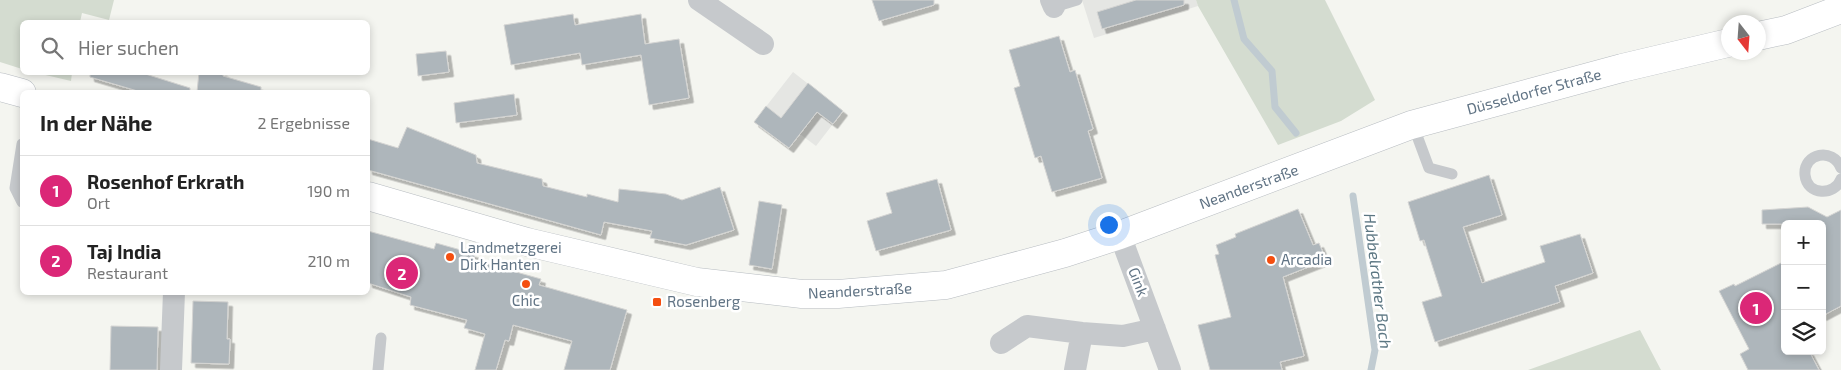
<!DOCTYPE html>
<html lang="de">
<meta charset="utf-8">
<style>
body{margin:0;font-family:"Exo 2",sans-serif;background:#f6f6f6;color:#222}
.controls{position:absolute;right:15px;bottom:15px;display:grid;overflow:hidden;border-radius:8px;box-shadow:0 2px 8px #0003}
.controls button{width:45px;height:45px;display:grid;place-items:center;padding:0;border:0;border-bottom:1px solid #e0e0e0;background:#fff;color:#222;font:25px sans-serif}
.compass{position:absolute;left:1721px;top:15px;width:45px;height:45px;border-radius:50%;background:#fff;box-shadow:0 2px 8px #0003;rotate:163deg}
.you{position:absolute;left:1108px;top:224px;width:18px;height:18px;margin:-12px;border:4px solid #fff;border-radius:50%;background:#1a73e8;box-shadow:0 0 0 8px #1a73e833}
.badge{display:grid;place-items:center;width:32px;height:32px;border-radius:50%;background:#db2777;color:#fff;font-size:16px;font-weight:700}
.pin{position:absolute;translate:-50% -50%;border:2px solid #fff;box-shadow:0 1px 5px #0006}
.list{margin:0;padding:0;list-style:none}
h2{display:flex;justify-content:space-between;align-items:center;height:65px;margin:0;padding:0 20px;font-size:21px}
h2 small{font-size:16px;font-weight:400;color:#767676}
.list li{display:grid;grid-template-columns:32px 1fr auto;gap:15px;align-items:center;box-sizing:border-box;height:70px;padding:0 20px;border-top:1px solid #e0e0e0}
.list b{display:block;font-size:19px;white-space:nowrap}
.list p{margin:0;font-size:16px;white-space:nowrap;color:#767676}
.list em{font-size:16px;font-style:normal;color:#767676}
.icon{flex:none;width:28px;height:28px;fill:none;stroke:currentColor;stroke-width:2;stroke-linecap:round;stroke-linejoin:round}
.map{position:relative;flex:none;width:1841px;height:370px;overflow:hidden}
.search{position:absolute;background:#fff;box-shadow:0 2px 8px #0003;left:20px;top:20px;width:350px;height:55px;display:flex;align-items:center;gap:12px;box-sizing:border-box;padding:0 18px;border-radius:8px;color:#767676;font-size:19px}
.panel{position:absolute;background:#fff;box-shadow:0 2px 8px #0003;left:20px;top:90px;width:350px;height:205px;border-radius:8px}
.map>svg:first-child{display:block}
</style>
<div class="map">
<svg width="1841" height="370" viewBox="0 0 1841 370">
<defs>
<filter id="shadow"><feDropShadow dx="4.5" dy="4.5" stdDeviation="0" flood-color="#0004"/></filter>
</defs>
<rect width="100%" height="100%" fill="#f4f5f0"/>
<!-- built -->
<path fill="#e5e6e3" d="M 1082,0 L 1196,0 L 1198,6 L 1094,38 Z
M 793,72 L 843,111 L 816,146 L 800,134 L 789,148 L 754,122 Z"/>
<!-- green -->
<path fill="#d4dcd0" d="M 0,0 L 114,0 L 109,20 L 82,13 L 80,22 L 22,22 L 22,69 L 0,62 Z
M 1196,0 L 1325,0 L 1375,100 L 1341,121 L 1278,145 L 1198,6 Z
M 37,73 L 72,72 L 72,73 L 71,81 Z
M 1640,330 L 1661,370 L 1528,370 Z"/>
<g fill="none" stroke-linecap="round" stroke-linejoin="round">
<!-- stream -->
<path stroke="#c0cbd1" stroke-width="7" d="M 1234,0 L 1244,39 L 1272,71 L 1275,107 L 1296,133
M 1353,196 L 1375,350 L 1371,370"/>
</g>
<!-- building -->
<path fill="#aeb6bb" stroke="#d5d5d3" filter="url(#shadow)" d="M 872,0 L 934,0 L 934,5 L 879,21 Z
M 1136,0 L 1184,0 L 1184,5 L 1102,29 L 1097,12 Z
M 573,14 L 575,25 L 641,14 L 645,44 L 679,39 L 689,98 L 649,105 L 641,55 L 582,65 L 580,53 L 511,65 L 504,25 Z
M 1059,36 L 1070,72 L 1075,70 L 1093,129 L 1088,131 L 1102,178 L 1052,192 L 1041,156 L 1035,158 L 1014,88 L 1020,86 L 1009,50 Z
M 446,51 L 449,72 L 418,76 L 416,54 Z
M 90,72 L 139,72 L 190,88 L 190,92 L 141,92 L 90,77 Z
M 199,72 L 223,72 L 223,76 L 261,87 L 261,92 L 197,92 Z
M 808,83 L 843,111 L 833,124 L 817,112 L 789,148 L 754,122 L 766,106 L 781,118 Z
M 514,94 L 517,115 L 456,123 L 454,103 Z
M 407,127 L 476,155 L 477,163 L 542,179 L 543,186 L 587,197 L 587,194 L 618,202 L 619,189 L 666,194 L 682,200 L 720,187 L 734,230 L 686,245 L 650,238 L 652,231 L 604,222 L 601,235 L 368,170 L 368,139 L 398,148 Z
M 1489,175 L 1502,215 L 1463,227 L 1482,283 L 1545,262 L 1540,246 L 1580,234 L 1593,273 L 1555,286 L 1560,302 L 1435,342 L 1422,302 L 1442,296 L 1424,240 L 1420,241 L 1408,202 Z
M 937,179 L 951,230 L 876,251 L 867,221 L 892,213 L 886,193 Z
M 759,201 L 782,205 L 772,269 L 749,265 Z
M 1808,207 L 1827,217 L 1841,210 L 1841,306 L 1822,316 L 1822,224 L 1762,224 L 1762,210 Z
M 1298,209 L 1313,245 L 1319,243 L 1326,260 L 1283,277 L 1304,356 L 1280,362 L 1282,370 L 1210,370 L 1198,325 L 1231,317 L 1215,255 L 1219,254 L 1216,245 L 1236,237 L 1235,234 Z
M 368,231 L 434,249 L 436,243 L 475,254 L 474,260 L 541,279 L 539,285 L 627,310 L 610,370 L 564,370 L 572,341 L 513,325 L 509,341 L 505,340 L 496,370 L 475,370 L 485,334 L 464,328 L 467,320 L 410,305 L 411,297 L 368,283 Z
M 1785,261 L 1785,351 L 1809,351 L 1819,370 L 1748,370 L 1740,354 L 1749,349 L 1719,291 L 1734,284 L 1735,286 Z
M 193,301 L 228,302 L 227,339 L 230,339 L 229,364 L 191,363 Z
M 111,326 L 158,327 L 157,370 L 110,370 Z"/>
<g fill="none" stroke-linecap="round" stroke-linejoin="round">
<defs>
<path id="secondary" d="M 1758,36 L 1786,30 L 1841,9
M 0,87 L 22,93
M 368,196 L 527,242 L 697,282 L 802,294 L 838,294 L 946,285 L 1065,253 L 1120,235 L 1411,125 L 1622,68 L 1728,43"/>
</defs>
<!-- secondary casing -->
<use href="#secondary" stroke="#b7bcc1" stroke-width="29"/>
<!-- service -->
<path stroke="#c6c9cc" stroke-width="11" d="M 1054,7 L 1077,0
M 1413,125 L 1429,168 L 1452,174
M 22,144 L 15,188 L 22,202
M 1841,168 C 1833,147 1803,153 1805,175 C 1807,196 1835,196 1841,179
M 378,370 L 381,338"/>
<!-- minor -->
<path stroke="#c6c9cc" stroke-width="22" d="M 699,0 L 763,44
M 1051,0 L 1054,7
M 1120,235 L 1170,370
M 1001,343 L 1027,326 L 1082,333 L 1123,336 L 1155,329
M 171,370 L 174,292
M 1075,370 L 1082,333"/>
<!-- secondary -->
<use href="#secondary" stroke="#fff" stroke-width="28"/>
</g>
<!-- markers -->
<g fill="#f44e10" stroke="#fff" stroke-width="2">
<circle cx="450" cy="257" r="5"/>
<circle cx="1271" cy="260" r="5"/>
<circle cx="526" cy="284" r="5"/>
<rect x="652" y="297" width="10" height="10" rx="2.5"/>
</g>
<g text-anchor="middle" stroke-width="5" stroke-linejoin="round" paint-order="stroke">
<!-- street labels -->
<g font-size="15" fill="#607384" stroke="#fff">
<text transform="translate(1534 92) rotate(-15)" y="5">Düsseldorfer Straße</text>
<text transform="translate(1249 187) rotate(-20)" y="5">Neanderstraße</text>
<text transform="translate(1138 282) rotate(69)" y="5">Gink</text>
<text transform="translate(860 291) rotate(-3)" y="5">Neanderstraße</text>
</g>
<!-- poi labels -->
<g font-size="15" fill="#607384" stroke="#fff" text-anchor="start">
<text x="460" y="253">Landmetzgerei<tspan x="460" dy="17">Dirk Hanten</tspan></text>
<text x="1281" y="265">Arcadia</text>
<text x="526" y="306" text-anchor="middle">Chic</text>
<text x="667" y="307">Rosenberg</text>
</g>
<!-- water labels -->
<g font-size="16" font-style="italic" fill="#5b7682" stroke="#fff">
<text transform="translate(1378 281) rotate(83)" y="6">Hubbelrather Bach</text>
</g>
</g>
</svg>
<div class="controls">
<button>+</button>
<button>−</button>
<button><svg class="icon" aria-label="layers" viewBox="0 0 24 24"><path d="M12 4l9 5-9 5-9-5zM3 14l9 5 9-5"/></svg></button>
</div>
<svg class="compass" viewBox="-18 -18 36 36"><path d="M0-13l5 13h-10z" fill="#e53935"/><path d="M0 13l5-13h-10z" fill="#767676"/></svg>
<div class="you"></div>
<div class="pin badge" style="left:1756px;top:308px">1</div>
<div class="pin badge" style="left:402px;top:273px">2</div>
<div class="search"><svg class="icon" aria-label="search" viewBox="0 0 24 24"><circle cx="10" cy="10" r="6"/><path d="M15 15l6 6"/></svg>Hier suchen</div>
<section class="panel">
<h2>In der Nähe<small>2 Ergebnisse</small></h2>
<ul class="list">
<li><span class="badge">1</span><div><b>Rosenhof Erkrath</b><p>Ort</p></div><em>190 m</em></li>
<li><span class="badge">2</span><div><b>Taj India</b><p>Restaurant</p></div><em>210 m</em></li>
</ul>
</section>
</div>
